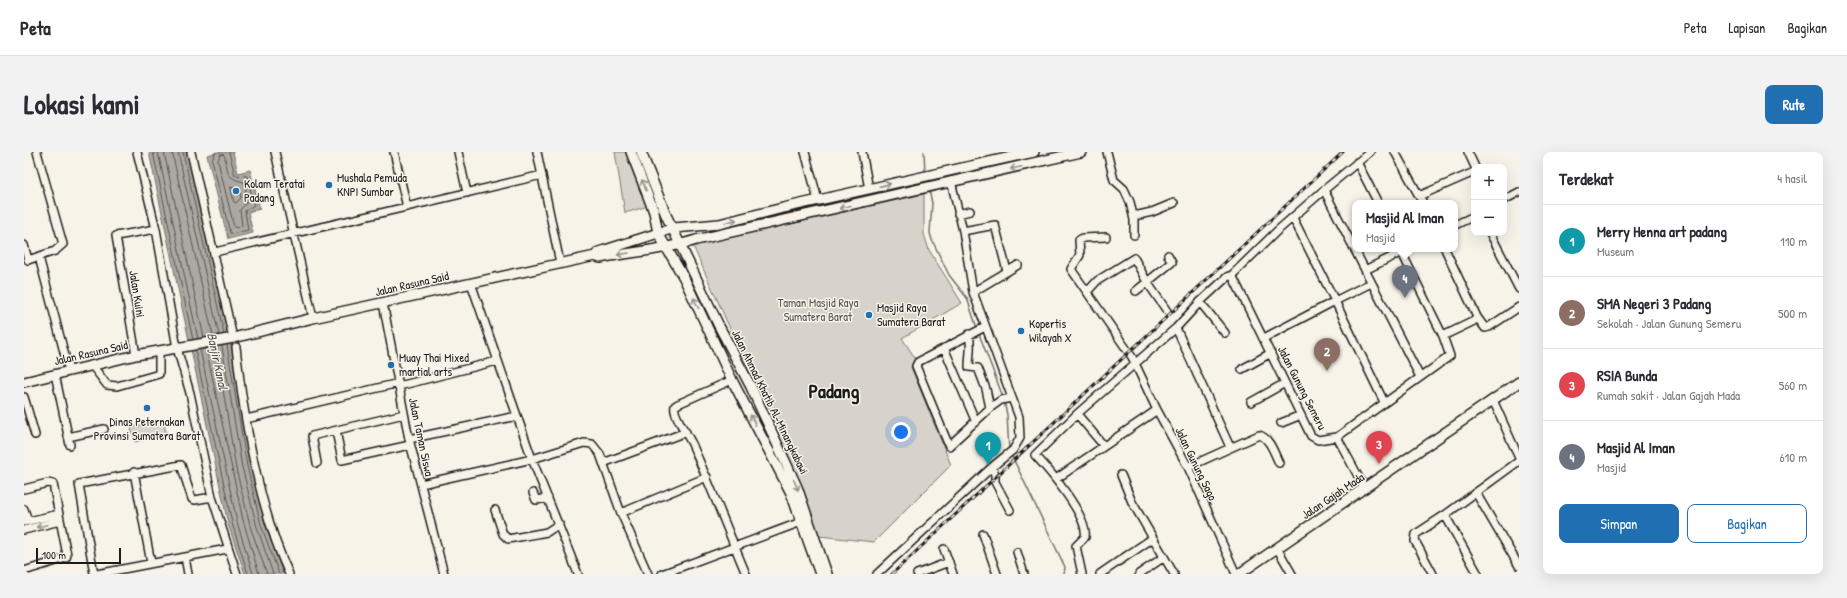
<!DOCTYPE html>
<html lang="id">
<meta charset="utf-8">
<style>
body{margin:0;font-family:"Patrick Hand",sans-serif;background:#f2f2f3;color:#2b2b33}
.controls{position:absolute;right:12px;top:12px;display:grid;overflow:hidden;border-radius:8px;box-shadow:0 4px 16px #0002}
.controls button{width:36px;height:36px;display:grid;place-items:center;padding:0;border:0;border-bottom:1px solid #e1e1e2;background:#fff;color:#2b2b33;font:20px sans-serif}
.scale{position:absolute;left:12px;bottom:10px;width:85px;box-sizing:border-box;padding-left:4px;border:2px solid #1c1c1c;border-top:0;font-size:11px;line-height:14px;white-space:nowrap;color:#1c1c1c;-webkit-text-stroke:3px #f7f3e8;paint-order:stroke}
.you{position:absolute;left:877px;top:280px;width:14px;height:14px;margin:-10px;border:3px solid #fff;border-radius:50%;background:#1a73e8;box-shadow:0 0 0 6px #1a73e833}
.badge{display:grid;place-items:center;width:26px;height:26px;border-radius:50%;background:#1f6fb2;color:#fff;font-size:13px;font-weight:700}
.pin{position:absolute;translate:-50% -33px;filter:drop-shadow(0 1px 2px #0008)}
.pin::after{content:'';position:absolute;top:21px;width:14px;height:12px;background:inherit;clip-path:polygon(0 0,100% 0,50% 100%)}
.popup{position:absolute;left:1328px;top:48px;width:106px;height:52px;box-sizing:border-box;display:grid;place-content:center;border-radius:8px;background:#fff;filter:drop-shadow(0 1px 3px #0005);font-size:13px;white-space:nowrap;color:#7c7c81}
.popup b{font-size:15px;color:#2b2b33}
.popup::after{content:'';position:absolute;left:50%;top:100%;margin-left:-8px;border:8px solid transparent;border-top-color:#fff}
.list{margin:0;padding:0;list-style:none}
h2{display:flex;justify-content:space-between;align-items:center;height:52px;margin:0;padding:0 16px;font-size:17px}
h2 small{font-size:13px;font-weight:400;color:#7c7c81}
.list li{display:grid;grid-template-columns:26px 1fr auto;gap:12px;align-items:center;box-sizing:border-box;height:72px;padding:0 16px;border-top:1px solid #e1e1e2}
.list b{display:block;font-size:15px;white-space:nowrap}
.list p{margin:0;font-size:13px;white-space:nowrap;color:#7c7c81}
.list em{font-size:13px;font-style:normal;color:#7c7c81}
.actions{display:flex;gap:8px;padding:12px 16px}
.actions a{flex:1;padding:9px 0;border:1px solid #1f6fb2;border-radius:8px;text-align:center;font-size:14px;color:#1f6fb2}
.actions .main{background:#1f6fb2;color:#fff}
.map{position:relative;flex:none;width:1495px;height:422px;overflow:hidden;border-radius:8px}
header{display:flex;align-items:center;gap:24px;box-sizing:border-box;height:56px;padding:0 20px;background:#fff;border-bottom:1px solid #e1e1e2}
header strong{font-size:19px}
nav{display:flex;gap:22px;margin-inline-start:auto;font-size:14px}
.intro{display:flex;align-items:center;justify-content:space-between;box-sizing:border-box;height:96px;padding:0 24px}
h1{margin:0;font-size:28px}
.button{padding:10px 18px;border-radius:8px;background:#1f6fb2;color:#fff;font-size:14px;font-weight:700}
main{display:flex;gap:24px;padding:0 24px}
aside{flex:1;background:#fff;border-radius:8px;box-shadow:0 4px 16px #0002}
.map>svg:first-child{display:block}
</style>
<header>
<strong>Peta</strong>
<nav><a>Peta</a><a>Lapisan</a><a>Bagikan</a></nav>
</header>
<div class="intro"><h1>Lokasi kami</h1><a class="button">Rute</a></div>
<main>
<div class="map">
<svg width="1495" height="422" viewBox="0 0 1495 422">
<rect width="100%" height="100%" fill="#f7f3e8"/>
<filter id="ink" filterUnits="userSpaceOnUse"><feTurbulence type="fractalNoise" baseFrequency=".025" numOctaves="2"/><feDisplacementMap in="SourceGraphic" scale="8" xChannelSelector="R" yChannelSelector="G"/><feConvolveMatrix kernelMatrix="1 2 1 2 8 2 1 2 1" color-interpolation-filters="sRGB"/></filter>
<g filter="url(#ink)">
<!-- green -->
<path fill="#d7d3cb" stroke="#7a7874" d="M 591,0 L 604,0 L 624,54 L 601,61 Z
M 900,42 L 900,82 L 905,98 L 938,151 L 878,186 L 891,206 L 887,215 L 927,313 L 850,390 L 795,384 L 778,337 L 669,94 Z
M 139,267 L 142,281 L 111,290 L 107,276 Z"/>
<!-- water -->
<path fill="#aca9a2" stroke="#72716c" d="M 125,0 L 163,0 L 210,207 L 227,313 L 241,372 L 259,422 L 221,422 L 204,372 Z
M 195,0 L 209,0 L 214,21 L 226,18 L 236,57 L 224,60 L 229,81 L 204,87 L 183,3 Z"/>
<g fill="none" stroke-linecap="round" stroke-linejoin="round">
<!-- shore -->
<path stroke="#565452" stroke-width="1" d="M 129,0 L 169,188
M 134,0 L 174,187
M 140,0 L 180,186
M 148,0 L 189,184
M 154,0 L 195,183
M 159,0 L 200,182
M 192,0 L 188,8 L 206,81 L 208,82 L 224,78 L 221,59 L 230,53 L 223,24 L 211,23 L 205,0
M 197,2 L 200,3 C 205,20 201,26 220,30 L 224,49 L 216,58 L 218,74 L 212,76 L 210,75 L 194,9 Z
M 207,35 L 215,37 L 217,46 L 212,51 L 210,50 Z
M 203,193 L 223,314 L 237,373 L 255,422
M 198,194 L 218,315 L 233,375 L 249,422
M 192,195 L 212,317 L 227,377 L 243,422
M 182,196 L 219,368 L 235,422
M 176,197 L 213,370 L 229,422
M 171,198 L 208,371 L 224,422"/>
<!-- stream -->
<path stroke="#72716c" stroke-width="1.5" d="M 900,0 L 901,21
M 905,38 L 908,51 L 906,81 L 908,88 L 925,123 L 943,146 L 953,176
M 955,182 L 979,245
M 980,249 L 983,263 L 985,299
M 987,302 L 1041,415 L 1040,422"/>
<defs>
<path id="minor" d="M 113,0 L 132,77 L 153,196 L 166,241 L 188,345 L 213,422
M 167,0 L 209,186
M 251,0 L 289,166
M 370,0 L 383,55
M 434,0 L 443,41
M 513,0 L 536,111
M 781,0 L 794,48
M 838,0 L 845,37
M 1083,0 L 1090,28 L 1100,37 L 1106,50 L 1110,68 L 1110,83
M 1371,0 L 1399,51
M 1444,0 L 1451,15
M 1333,10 L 1354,51
M 1300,38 L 1346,0
M 1395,44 L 1450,20
M 1480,48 L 1495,40
M 934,62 L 946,59
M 1110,64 L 1128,60 L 1150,51
M 1269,66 L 1311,149 L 1347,131
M 1431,73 L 1450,64
M 939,79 L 971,73 L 983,119
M 1466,81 L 1495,137
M 1082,85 L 1059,86 L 1055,88 L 1056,103 L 1047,117 L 1108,205 L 1133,258 L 1164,315 L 1212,422
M 0,93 L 4,108 L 31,99 L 39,92 L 13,0
M 1421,97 L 1453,165 L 1461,176 L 1465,175 L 1495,155
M 191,100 L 518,23
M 15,105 L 45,219
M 1341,118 L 1384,97
M 1208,123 L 1287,284 L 1294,288 L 1313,285 L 1341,337
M 447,131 L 508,307 L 554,422
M 1112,139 L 1148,110 L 1144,103
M 949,140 L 994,113
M 1063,140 L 1073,129 L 1110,106 L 1123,130 L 1143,159
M 1176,150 L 1201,181
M 359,151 L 385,287 L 420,422
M 961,175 L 894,210 L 892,214 L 925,294 L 966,256
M 1152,176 L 1206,295
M 945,182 C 948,194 945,203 945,215 L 954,216 L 962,237 L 966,256 L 977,248 L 988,246
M 1419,184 L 1450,169 L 1453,165
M 1240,186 L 1311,149 L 1360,250
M 212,195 C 220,269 234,354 265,422
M 920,196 L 952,270
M 112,203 L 92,84 L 132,77
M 70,216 L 83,233 L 93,234 L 135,222 L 135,203
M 1218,217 L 1247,201
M 31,222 L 46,293
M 708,228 L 654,252 L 651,254 C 648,262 664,283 668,292 C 687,335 704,379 722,422
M 375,234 L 473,209
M 0,245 L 11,283
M 1469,248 L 1495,306
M 1227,250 L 1261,231
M 1053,262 L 1080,294
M 222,267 L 375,231
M 1257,271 L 1277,263
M 312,279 L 318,308 L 386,293
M 44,285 L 80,277
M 1313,285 L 1426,204 L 1419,184 L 1376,97
M 385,287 L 493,264
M 293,311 L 288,284 L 380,262
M 579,311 L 662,280
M 968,315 L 971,322 L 971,330 L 986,358
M 1164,315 L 1235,283 C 1246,286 1250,301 1255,311
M 110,320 L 127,411
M 1097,323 L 1108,350 L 1150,422
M 1032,327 L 1133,258
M 397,332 L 508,307 L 560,291 L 568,292 L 576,302 L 597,361 L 624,422
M 0,337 L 24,331 L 29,332 L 43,403 L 42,406 L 0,419
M 509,341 L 512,348 L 524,346
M 1452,341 L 1495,414
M 0,357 L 4,369
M 471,358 L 479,382 L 484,387 L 523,380 L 535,372
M 597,361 L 683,325
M 1421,363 L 1454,422
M 0,370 L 35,362
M 0,378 L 36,369
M 959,382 L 973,422
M 1253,396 L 1268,422
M 920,397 L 929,422
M 993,400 L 1000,422
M 161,405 L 164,422
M 70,422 L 55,332 L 157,313 L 168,347 L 171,348 L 188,345
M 73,422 L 203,397
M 638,422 L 777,370
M 853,422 L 968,315 L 989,298 L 996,286 L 995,265 L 949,140 L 939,79 L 927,29
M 893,422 L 925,410
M 1058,422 L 1052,394 L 1061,385 C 1065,365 1025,318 1011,303 L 1053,262 L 1152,176 L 1176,150 L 1203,125 L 1208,123 L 1253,79 L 1300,38 L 1396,225
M 1076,422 L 1129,386
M 1115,422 L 1140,405
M 1409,422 L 1391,389 L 1392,382 L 1421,363 L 1495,309"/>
<path id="major" d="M 607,0 L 630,60 L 634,81 L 660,126 L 708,228 L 767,341 L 796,422
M 617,0 L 642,63 L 695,174 L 727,235 L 773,335 L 803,422
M 571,104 L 576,106 C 608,100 641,98 672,88 L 1057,0
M 571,104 L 575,100 L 650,76 L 695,72 L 759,56 L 1010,0
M 209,186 L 289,166 L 571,104
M 0,230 L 112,203 L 210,186
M 1215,422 L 1495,230"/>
</defs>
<!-- minor casing -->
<use href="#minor" stroke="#1c1c1c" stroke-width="10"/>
<!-- major casing -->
<use href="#major" stroke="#1c1c1c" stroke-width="12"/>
<!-- minor -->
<use href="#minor" stroke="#f7f3e8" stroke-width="7"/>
<!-- major -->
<use href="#major" stroke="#f7f3e8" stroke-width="9"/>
<defs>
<path id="rail" d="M 868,422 L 1319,0"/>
</defs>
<!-- rail casing -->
<use href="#rail" stroke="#1c1c1c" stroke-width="3"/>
<!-- rail -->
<use href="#rail" stroke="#f7f3e8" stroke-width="1.5" stroke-dasharray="4.5" stroke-linecap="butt"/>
</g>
<!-- one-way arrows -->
<defs><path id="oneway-shaft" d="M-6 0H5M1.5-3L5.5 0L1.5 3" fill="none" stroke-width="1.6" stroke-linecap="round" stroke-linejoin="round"/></defs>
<g stroke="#94928c">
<use href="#oneway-shaft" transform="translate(992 16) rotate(168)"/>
<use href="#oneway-shaft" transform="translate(620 33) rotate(-111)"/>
<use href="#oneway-shaft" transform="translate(861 33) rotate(-13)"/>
<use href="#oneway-shaft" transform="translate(821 55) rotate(166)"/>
<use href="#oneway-shaft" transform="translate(707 69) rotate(-14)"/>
<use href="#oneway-shaft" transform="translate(599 102) rotate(170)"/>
<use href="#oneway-shaft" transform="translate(672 151) rotate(-116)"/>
<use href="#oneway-shaft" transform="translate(729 268) rotate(-117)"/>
<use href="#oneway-shaft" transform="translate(772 333) rotate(67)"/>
<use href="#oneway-shaft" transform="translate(18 374) rotate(166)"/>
</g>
</g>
<!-- markers -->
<g fill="#1f6fb2" stroke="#f7f3e8" stroke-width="1.5">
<circle cx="305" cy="33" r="4"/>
<circle cx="212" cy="39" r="4"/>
<circle cx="845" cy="163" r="4"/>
<circle cx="997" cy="179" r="4"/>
<circle cx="367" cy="213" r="4"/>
<circle cx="123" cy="256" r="4"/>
</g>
<g text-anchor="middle" stroke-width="3" stroke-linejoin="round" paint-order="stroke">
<!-- poi labels -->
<g font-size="12" fill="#1c1c1c" stroke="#f7f3e8" text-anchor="start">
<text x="313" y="30">Mushala Pemuda<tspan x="313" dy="14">KNPI Sumbar</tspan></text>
<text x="220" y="36">Kolam Teratai<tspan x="220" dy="14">Padang</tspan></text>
<text x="853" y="160">Masjid Raya<tspan x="853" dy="14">Sumatera Barat</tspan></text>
<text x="1005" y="176">Kopertis<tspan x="1005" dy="14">Wilayah X</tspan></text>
<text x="375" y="210">Muay Thai Mixed<tspan x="375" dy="14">martial arts</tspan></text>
<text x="123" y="274" text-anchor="middle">Dinas Peternakan<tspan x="123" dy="14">Provinsi Sumatera Barat</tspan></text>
</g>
<!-- street labels -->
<g font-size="12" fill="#1c1c1c" stroke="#f7f3e8">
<text transform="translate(388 132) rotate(-13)" y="4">Jalan Rasuna Said</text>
<text transform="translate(113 142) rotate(81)" y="4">Jalan Kuini</text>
<text transform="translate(67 201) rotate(-13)" y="4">Jalan Rasuna Said</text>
<text transform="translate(1278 236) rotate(63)" y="4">Jalan Gunung Semeru</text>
<text transform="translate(746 250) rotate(64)" y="4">Jalan Ahmad Khatib Al-Minangkabawi</text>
<text transform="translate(397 285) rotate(78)" y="4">Jalan Taman Siswa</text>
<text transform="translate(1172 312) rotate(64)" y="4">Jalan Gunung Sago</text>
<text transform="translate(1309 344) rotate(-34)" y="4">Jalan Gajah Mada</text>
</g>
<!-- park labels -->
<g font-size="12" fill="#545351" stroke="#f7f3e8">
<text x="794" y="155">Taman Masjid Raya<tspan x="794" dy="14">Sumatera Barat</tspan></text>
</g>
<!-- water labels -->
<g font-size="13" font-style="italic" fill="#565452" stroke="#f7f3e8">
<text transform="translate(194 209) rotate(78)" y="5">Banjir Kanal</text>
</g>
<!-- town labels -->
<g font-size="20" font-weight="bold" fill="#1c1c1c" stroke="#f7f3e8">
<text x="810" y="246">Padang</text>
</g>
</g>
</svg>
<div class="controls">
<button>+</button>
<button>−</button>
</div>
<div class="scale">100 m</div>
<div class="you"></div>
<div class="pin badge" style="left:964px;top:313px;background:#0f9aa8">1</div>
<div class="pin badge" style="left:1303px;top:219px;background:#8d6e63">2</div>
<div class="pin badge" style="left:1355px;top:312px;background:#e0444e">3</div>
<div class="pin badge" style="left:1381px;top:146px;background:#6b7280">4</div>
<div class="popup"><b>Masjid Al Iman</b>Masjid</div>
</div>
<aside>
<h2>Terdekat<small>4 hasil</small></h2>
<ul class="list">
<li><span class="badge" style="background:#0f9aa8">1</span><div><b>Merry Henna art padang</b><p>Museum</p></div><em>110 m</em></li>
<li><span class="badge" style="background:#8d6e63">2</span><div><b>SMA Negeri 3 Padang</b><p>Sekolah · Jalan Gunung Semeru</p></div><em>500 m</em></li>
<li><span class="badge" style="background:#e0444e">3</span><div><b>RSIA Bunda</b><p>Rumah sakit · Jalan Gajah Mada</p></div><em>560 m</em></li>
<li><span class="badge" style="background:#6b7280">4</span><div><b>Masjid Al Iman</b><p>Masjid</p></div><em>610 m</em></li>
</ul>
<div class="actions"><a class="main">Simpan</a><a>Bagikan</a></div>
</aside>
</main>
